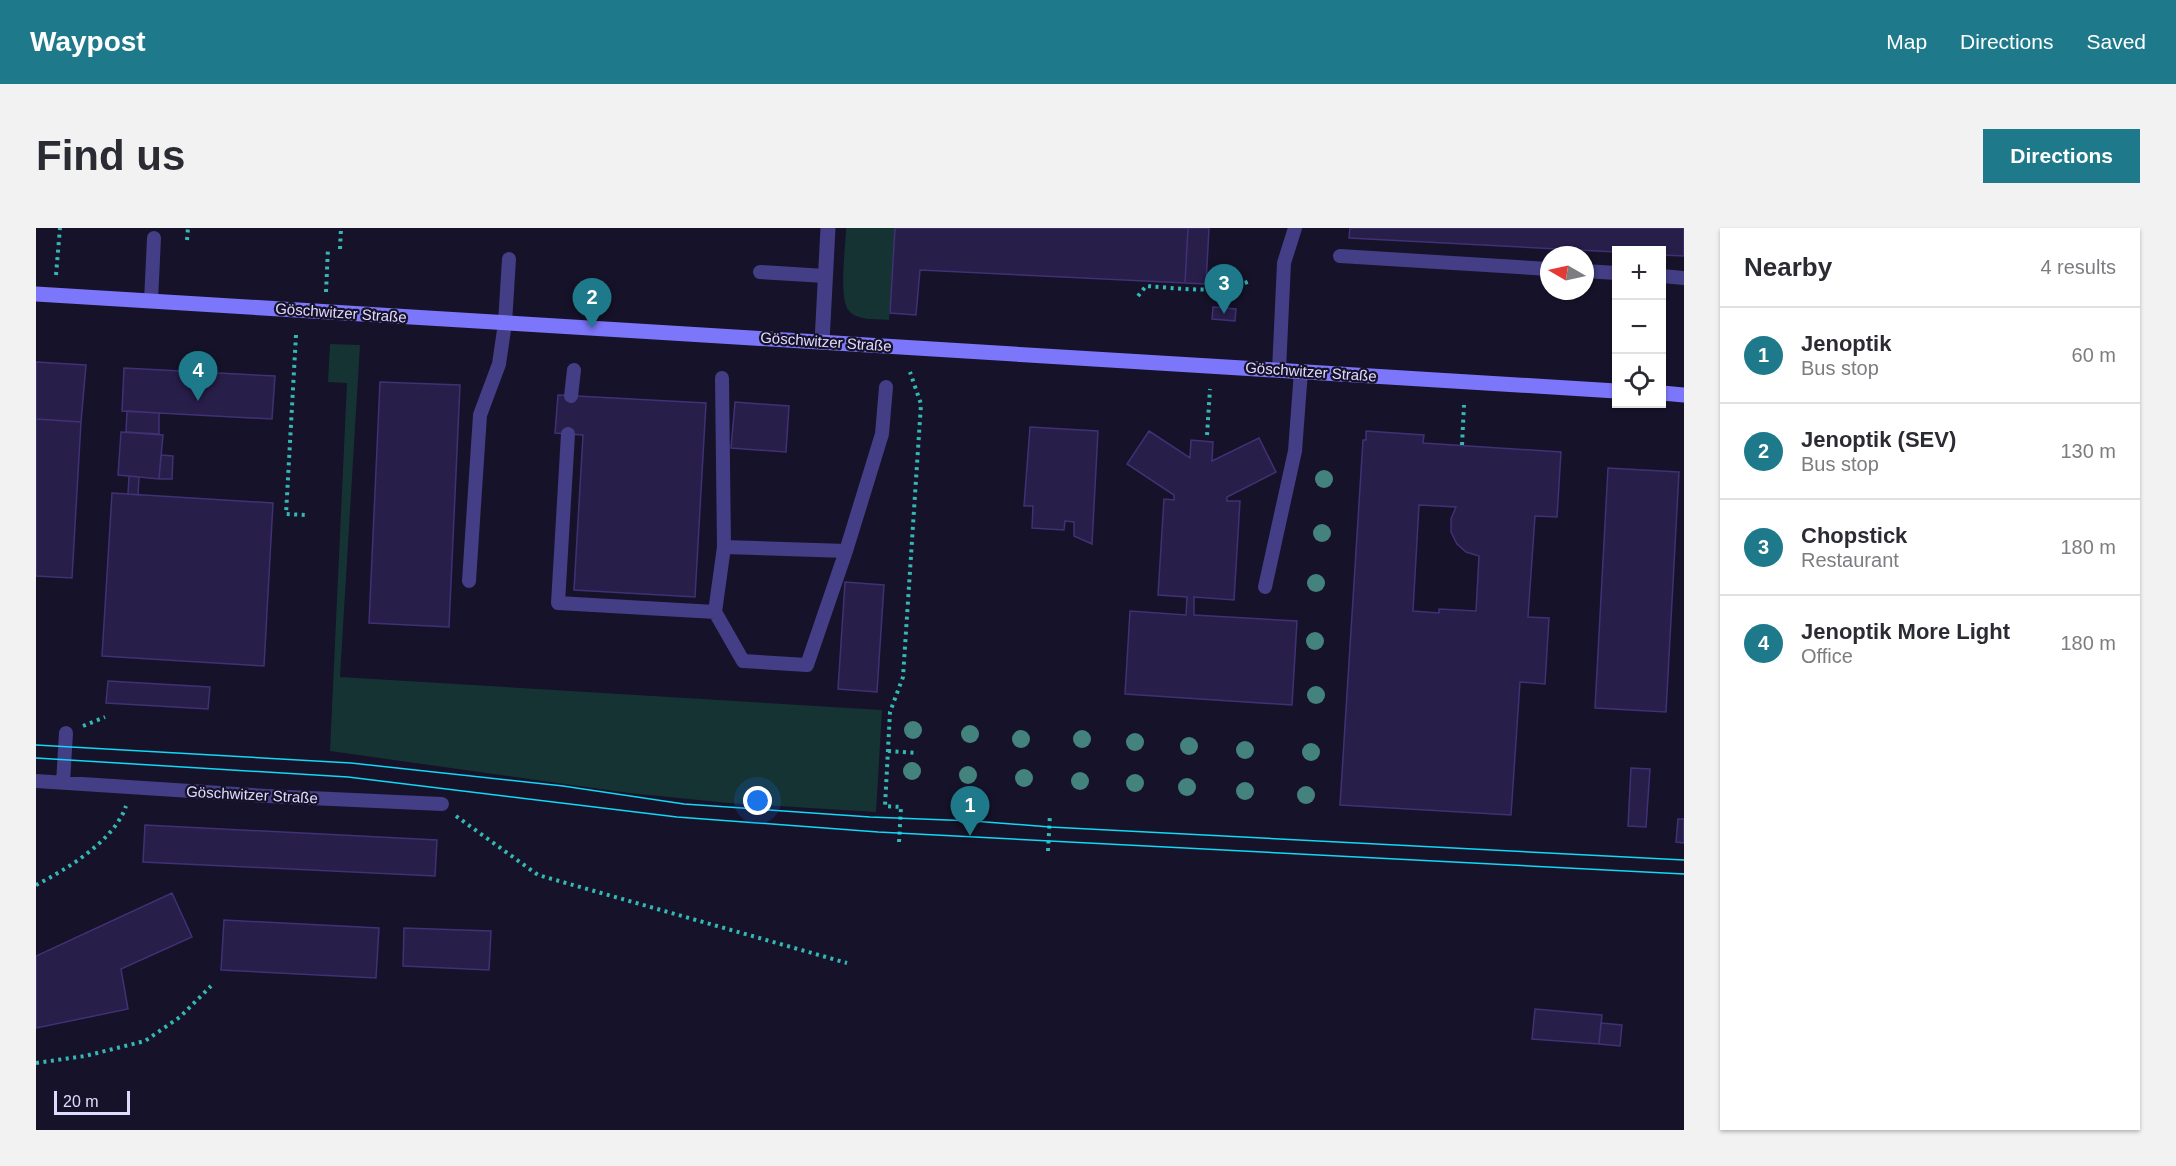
<!DOCTYPE html>
<meta charset="utf-8">
<style>
body{margin:0;font-family:Helvetica,sans-serif;background:#f2f2f3;color:#2b2b33}
.controls{position:absolute;right:18px;top:18px;display:grid;overflow:hidden;border-radius:0px;box-shadow:0 2px 4px #0004}
.controls button{width:54px;height:54px;display:grid;place-items:center;padding:0;border:0;border-bottom:2px solid #e1e1e2;background:#fff;color:#2b2b33;font:30px sans-serif}
.compass{position:absolute;left:1504px;top:18px;width:54px;height:54px;border-radius:50%;background:#fff;box-shadow:0 2px 4px #0004;rotate:279deg}
.scale{position:absolute;left:18px;bottom:15px;width:76px;box-sizing:border-box;padding-left:6px;border:3px solid #e0dbfe;border-top:0;font-size:16px;line-height:21px;white-space:nowrap;color:#e0dbfe;-webkit-text-stroke:4px #161229;paint-order:stroke}
.you{position:absolute;left:722px;top:573px;width:21px;height:21px;margin:-15px;border:4px solid #fff;border-radius:50%;background:#1a73e8;box-shadow:0 0 0 9px #1a73e833}
.badge{display:grid;place-items:center;width:39px;height:39px;border-radius:50%;background:#1e7a8b;color:#fff;font-size:20px;font-weight:700}
.pin{position:absolute;translate:-50% -50px;filter:drop-shadow(0 2px 3px #0008)}
.pin::after{content:'';position:absolute;top:32px;width:21px;height:18px;background:inherit;clip-path:polygon(0 0,100% 0,50% 100%)}
.list{margin:0;padding:0;list-style:none}
h2{display:flex;justify-content:space-between;align-items:center;height:78px;margin:0;padding:0 24px;font-size:26px}
h2 small{font-size:20px;font-weight:400;color:#7c7c81}
.list li{display:grid;grid-template-columns:39px 1fr auto;gap:18px;align-items:center;box-sizing:border-box;height:96px;padding:0 24px;border-top:2px solid #e1e1e2}
.list b{display:block;font-size:22px;white-space:nowrap}
.list p{margin:0;font-size:20px;white-space:nowrap;color:#7c7c81}
.list em{font-size:20px;font-style:normal;color:#7c7c81}
.icon{flex:none;width:33px;height:33px;fill:none;stroke:currentColor;stroke-width:2;stroke-linecap:round;stroke-linejoin:round}
.map{position:relative;flex:none;width:1648px;height:902px;overflow:hidden;border-radius:0px}
header{display:flex;align-items:center;gap:36px;box-sizing:border-box;height:84px;padding:0 30px;background:#1e7a8b;color:#fff}
header strong{font-size:28px}
nav{display:flex;gap:33px;margin-inline-start:auto;font-size:21px}
.intro{display:flex;align-items:center;justify-content:space-between;box-sizing:border-box;height:144px;padding:0 36px}
h1{margin:0;font-size:42px}
.button{padding:15px 27px;border-radius:0px;background:#1e7a8b;color:#fff;font-size:21px;font-weight:700}
main{display:flex;gap:36px;padding:0 36px}
aside{flex:1;background:#fff;border-radius:0px;box-shadow:0 2px 4px #0004}
.map>svg:first-child{display:block}
</style>
<header>
<strong>Waypost</strong>
<nav><a>Map</a><a>Directions</a><a>Saved</a></nav>
</header>
<div class="intro"><h1>Find us</h1><a class="button">Directions</a></div>
<main>
<div class="map">
<svg width="1648" height="902" viewBox="0 0 1648 902">
<rect width="100%" height="100%" fill="#161229"/>
<!-- green -->
<path fill="#153333" d="M 810,0 L 859,0 L 853,92 C 842,91 822,93 813,83 C 802,71 810,17 810,0 Z
M 294,116 L 324,117 L 304,449 L 846,482 L 840,584 L 693,575 L 593,565 L 294,523 L 311,155 L 292,154 Z"/>
<!-- building -->
<path fill="#281e4a" stroke="#403175" stroke-width="1.5" fill-rule="evenodd" d="M 859,0 L 1152,0 L 1149,55 L 884,42 L 880,87 L 854,85 Z
M 1152,0 L 1173,0 L 1170,56 L 1149,55 Z
M 1314,0 L 1648,0 L 1648,28 L 1626,27 L 1626,22 L 1580,22 L 1580,24 L 1313,10 Z
M 1177,79 L 1200,81 L 1199,93 L 1176,91 Z
M 0,134 L 50,137 L 45,194 L 0,191 Z
M 88,140 L 239,148 L 236,191 L 86,183 Z
M 344,154 L 424,157 L 413,399 L 333,395 Z
M 522,167 L 670,175 L 659,369 L 538,362 L 547,207 L 519,205 Z
M 699,174 L 753,178 L 750,224 L 695,220 Z
M 91,183 L 123,185 L 123,206 L 90,204 Z
M 0,191 L 45,194 L 36,350 L 0,348 Z
M 994,199 L 1062,203 L 1056,316 L 1038,308 L 1038,294 L 1029,293 L 1028,302 L 996,300 L 997,278 L 988,278 Z
M 1113,203 L 1154,230 L 1155,212 L 1177,214 L 1176,233 L 1223,210 L 1240,244 L 1191,269 L 1191,273 L 1204,273 L 1198,372 L 1158,369 L 1158,387 L 1261,393 L 1256,477 L 1089,466 L 1094,383 L 1150,387 L 1151,369 L 1122,367 L 1128,271 L 1138,272 L 1138,267 L 1091,236 Z
M 1330,203 L 1388,207 L 1387,215 L 1525,224 L 1521,289 L 1499,288 L 1492,389 L 1513,390 L 1509,456 L 1484,454 L 1475,587 L 1304,577 L 1327,212 L 1330,212 ZM 1383,277 L 1420,279 L 1415,291 L 1415,304 L 1421,316 L 1430,324 L 1443,328 L 1440,383 L 1403,381 L 1403,385 L 1377,383 Z
M 85,204 L 127,207 L 123,251 L 82,247 Z
M 125,227 L 137,228 L 136,251 L 123,251 Z
M 1572,240 L 1643,244 L 1630,484 L 1559,480 Z
M 93,248 L 103,249 L 102,267 L 92,266 Z
M 76,265 L 237,275 L 228,438 L 66,428 Z
M 809,354 L 848,357 L 841,464 L 802,461 Z
M 72,453 L 174,459 L 172,481 L 70,475 Z
M 1595,540 L 1614,541 L 1610,599 L 1592,598 Z
M 1642,591 L 1648,591 L 1648,615 L 1640,614 Z
M 109,597 L 401,612 L 399,648 L 107,634 Z
M 136,665 L 156,709 L 85,741 L 92,781 L 0,800 L 0,728 Z
M 188,692 L 343,700 L 340,750 L 185,742 Z
M 368,700 L 455,703 L 453,742 L 367,738 Z
M 1499,781 L 1566,787 L 1563,816 L 1496,811 Z
M 1565,795 L 1586,797 L 1584,818 L 1563,816 Z"/>
<g fill="none" stroke-linecap="round" stroke-linejoin="round">
<!-- path -->
<path stroke="#35b8b3" stroke-width="4" stroke-dasharray="3 4.5" stroke-linecap="butt" d="M 151,12 L 152,0
M 304,21 L 305,0
M 20,47 L 24,0
M 290,64 L 292,20
M 1102,68 L 1110,58 C 1143,60 1182,67 1214,53
M 260,107 L 250,286 L 270,287
M 1171,207 L 1174,161
M 1426,217 L 1428,177
M 47,498 L 69,489
M 852,523 L 882,525
M 420,588 L 502,647 L 811,735
M 863,614 L 865,579 L 849,578 L 854,484 L 867,449 L 885,176 L 874,144
M 1012,623 L 1014,586
M 0,657 C 31,641 78,613 90,578
M 0,835 L 49,828 L 109,813 L 144,789 L 175,758"/>
<!-- service -->
<path stroke="#433e86" stroke-width="14" d="M 1304,28 L 1513,41
M 1549,43 L 1580,45
M 724,44 L 789,48
M 1626,48 L 1648,50
M 115,73 L 118,10
M 1243,142 L 1248,35 L 1259,0
M 686,150 L 688,319 L 679,384 L 707,433 L 771,437 L 810,323 L 846,206 L 850,159
M 535,168 L 538,142
M 532,206 L 522,375 L 679,384
M 688,319 L 810,323
M 433,353 L 444,187 L 463,136 L 469,95 L 473,31
M 1229,359 L 1259,223 L 1265,143
M 0,553 L 230,568 L 406,576
M 27,555 L 30,505"/>
<!-- minor -->
<path stroke="#433e86" stroke-width="15" d="M 786,114 L 792,0"/>
<!-- secondary -->
<path stroke="#7c76fa" stroke-width="15" d="M 0,66 L 1580,163
M 1626,165 L 1648,167"/>
<!-- tram -->
<path stroke="#0edaf7" stroke-width="1.5" d="M 0,517 L 315,535 L 527,558 L 648,576 L 834,589 L 937,593 L 1014,599 L 1648,632
M 0,530 L 312,549 L 641,589 L 842,604 L 1648,646"/>
</g>
<!-- trees -->
<g fill="#43827d">
<circle cx="1288" cy="251" r="9"/>
<circle cx="1286" cy="305" r="9"/>
<circle cx="1280" cy="355" r="9"/>
<circle cx="1279" cy="413" r="9"/>
<circle cx="1280" cy="467" r="9"/>
<circle cx="877" cy="502" r="9"/>
<circle cx="934" cy="506" r="9"/>
<circle cx="985" cy="511" r="9"/>
<circle cx="1046" cy="511" r="9"/>
<circle cx="1099" cy="514" r="9"/>
<circle cx="1153" cy="518" r="9"/>
<circle cx="1209" cy="522" r="9"/>
<circle cx="1275" cy="524" r="9"/>
<circle cx="876" cy="543" r="9"/>
<circle cx="932" cy="547" r="9"/>
<circle cx="988" cy="550" r="9"/>
<circle cx="1044" cy="553" r="9"/>
<circle cx="1099" cy="555" r="9"/>
<circle cx="1151" cy="559" r="9"/>
<circle cx="1209" cy="563" r="9"/>
<circle cx="1270" cy="567" r="9"/>
</g>
<g text-anchor="middle" stroke-width="4.5" stroke-linejoin="round" paint-order="stroke">
<!-- street labels -->
<g font-size="15" fill="#e0dbfe" stroke="#161229">
<text transform="translate(305 85) rotate(4)" y="5">Göschwitzer Straße</text>
<text transform="translate(790 114) rotate(4)" y="5">Göschwitzer Straße</text>
<text transform="translate(1275 144) rotate(4)" y="5">Göschwitzer Straße</text>
<text transform="translate(216 567) rotate(3)" y="5">Göschwitzer Straße</text>
</g>
</g>
</svg>
<div class="controls">
<button>+</button>
<button>−</button>
<button><svg class="icon" aria-label="locate" viewBox="0 0 24 24"><circle cx="12" cy="12" r="6"/><path d="M12 2v4M12 18v4M2 12h4M18 12h4"/></svg></button>
</div>
<svg class="compass" viewBox="-18 -18 36 36"><path d="M0-13l5 13h-10z" fill="#e53935"/><path d="M0 13l5-13h-10z" fill="#7c7c81"/></svg>
<div class="scale">20 m</div>
<div class="you"></div>
<div class="pin badge" style="left:934px;top:608px">1</div>
<div class="pin badge" style="left:556px;top:100px">2</div>
<div class="pin badge" style="left:1188px;top:86px">3</div>
<div class="pin badge" style="left:162px;top:173px">4</div>
</div>
<aside>
<h2>Nearby<small>4 results</small></h2>
<ul class="list">
<li><span class="badge">1</span><div><b>Jenoptik</b><p>Bus stop</p></div><em>60 m</em></li>
<li><span class="badge">2</span><div><b>Jenoptik (SEV)</b><p>Bus stop</p></div><em>130 m</em></li>
<li><span class="badge">3</span><div><b>Chopstick</b><p>Restaurant</p></div><em>180 m</em></li>
<li><span class="badge">4</span><div><b>Jenoptik More Light</b><p>Office</p></div><em>180 m</em></li>
</ul>
</aside>
</main>
